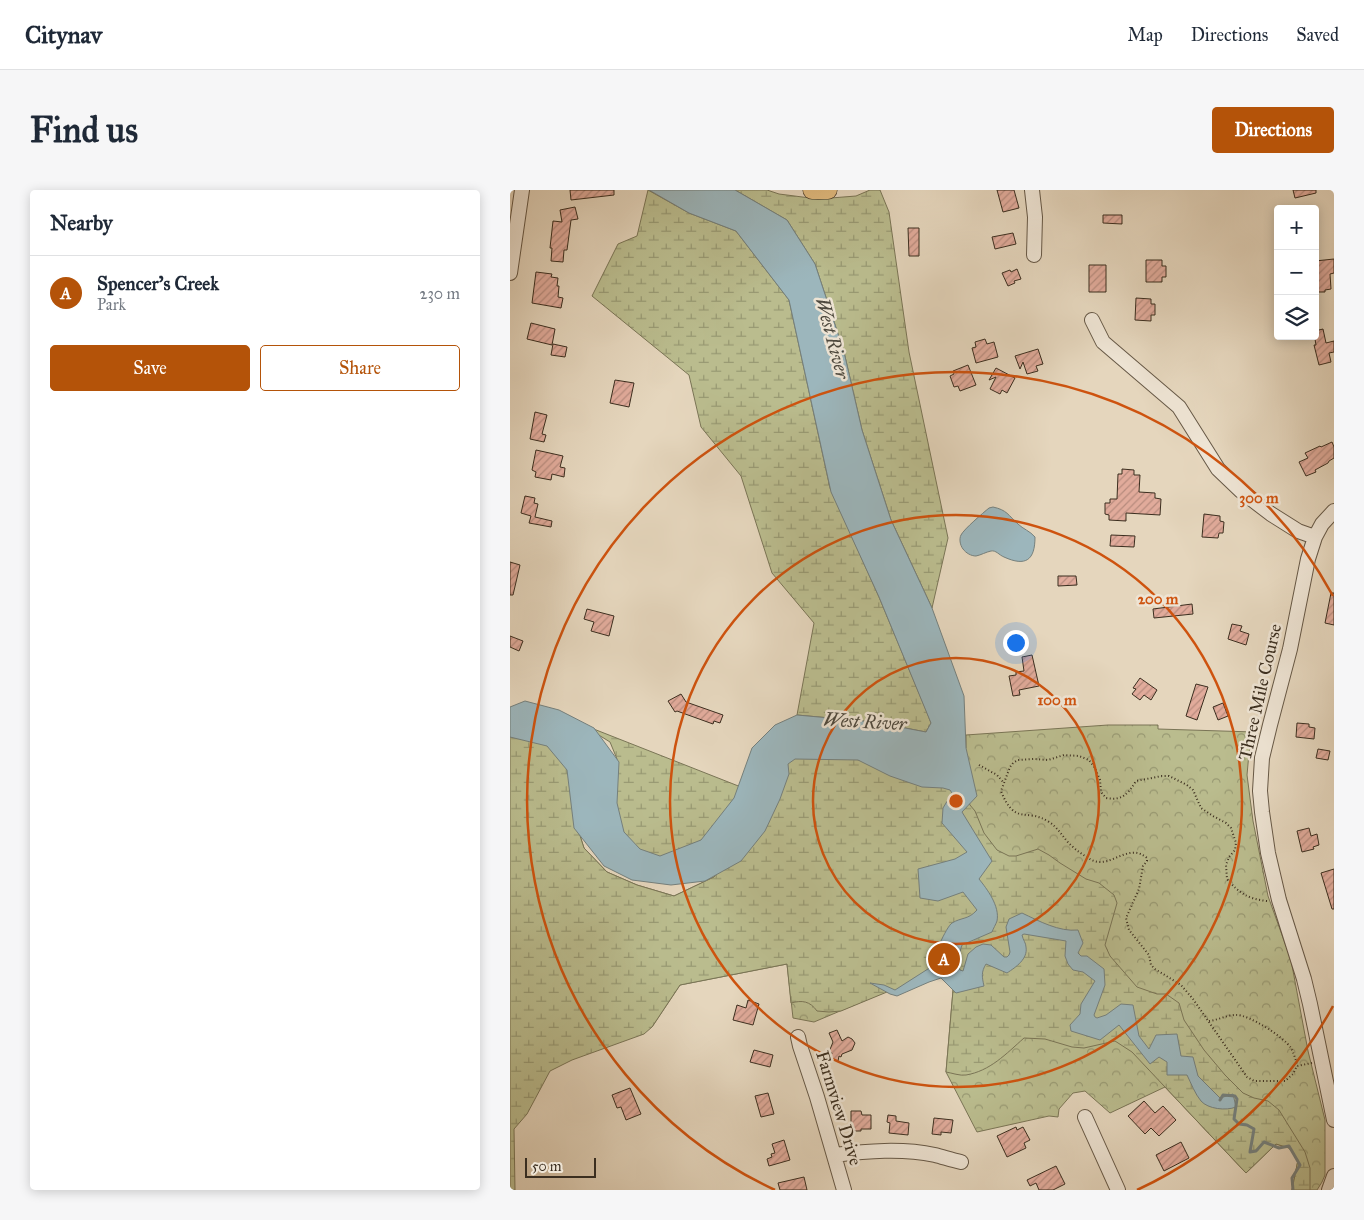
<!DOCTYPE html>
<meta charset="utf-8">
<style>
body{margin:0;font-family:"IM FELL Great Primer",serif;background:#f6f6f7;color:#1f2937}
.controls{position:absolute;right:15px;top:15px;display:grid;overflow:hidden;border-radius:5px;box-shadow:0 2px 12px #0003}
.controls button{width:45px;height:45px;display:grid;place-items:center;padding:0;border:0;border-bottom:1px solid #e0e1e3;background:#fff;color:#1f2937;font:25px sans-serif}
.scale{position:absolute;left:15px;bottom:12px;width:71px;box-sizing:border-box;padding-left:5px;border:2px solid #3b2e1f;border-top:0;font-size:14px;line-height:18px;white-space:nowrap;color:#3b2e1f;-webkit-text-stroke:4px #eee4d4;paint-order:stroke}
.you{position:absolute;left:505px;top:452px;width:18px;height:18px;margin:-12px;border:4px solid #fff;border-radius:50%;background:#1a73e8;box-shadow:0 0 0 8px #1a73e833}
.badge{display:grid;place-items:center;width:32px;height:32px;border-radius:50%;background:#b45309;color:#fff;font-size:16px;font-weight:700}
.pin{position:absolute;translate:-50% -50%;border:2px solid #fff;box-shadow:0 1px 5px #0006}
.list{margin:0;padding:0;list-style:none}
h2{display:flex;justify-content:space-between;align-items:center;height:65px;margin:0;padding:0 20px;font-size:21px}
h2 small{font-size:16px;font-weight:400;color:#747a83}
.list li{display:grid;grid-template-columns:32px 1fr auto;gap:15px;align-items:center;box-sizing:border-box;height:75px;padding:0 20px;border-top:1px solid #e0e1e3}
.list b{display:block;font-size:19px;white-space:nowrap}
.list p{margin:0;font-size:16px;white-space:nowrap;color:#747a83}
.list em{font-size:16px;font-style:normal;color:#747a83}
.actions{display:flex;gap:10px;padding:15px 20px}
.actions a{flex:1;padding:11px 0;border:1px solid #b45309;border-radius:5px;text-align:center;font-size:18px;color:#b45309}
.actions .main{background:#b45309;color:#fff}
.icon{flex:none;width:28px;height:28px;fill:none;stroke:currentColor;stroke-width:2;stroke-linecap:round;stroke-linejoin:round}
.map{position:relative;flex:none;width:824px;height:1000px;overflow:hidden;border-radius:5px}
header{display:flex;align-items:center;gap:30px;box-sizing:border-box;height:70px;padding:0 25px;background:#fff;border-bottom:1px solid #e0e1e3}
header strong{font-size:24px}
nav{display:flex;gap:28px;margin-inline-start:auto;font-size:18px}
.intro{display:flex;align-items:center;justify-content:space-between;box-sizing:border-box;height:120px;padding:0 30px}
h1{margin:0;font-size:35px}
.button{padding:12px 22px;border-radius:5px;background:#b45309;color:#fff;font-size:18px;font-weight:700}
main{display:flex;gap:30px;padding:0 30px}
aside{flex:1;background:#fff;border-radius:5px;box-shadow:0 2px 12px #0003}
.map>svg:first-child{display:block}
</style>
<header>
<strong>Citynav</strong>
<nav><a>Map</a><a>Directions</a><a>Saved</a></nav>
</header>
<div class="intro"><h1>Find us</h1><a class="button">Directions</a></div>
<main>
<aside>
<h2>Nearby<small></small></h2>
<ul class="list">
<li><span class="badge">A</span><div><b>Spencer's Creek</b><p>Park</p></div><em>230 m</em></li>
</ul>
<div class="actions"><a class="main">Save</a><a>Share</a></div>
</aside>
<div class="map">
<svg width="824" height="1000" viewBox="0 0 824 1000">
<defs>
<pattern id="forest-crowns" width="20" height="18" patternUnits="userSpaceOnUse" patternTransform="scale(1.25)"><rect width="20" height="18" fill="#babc8e"/><path d="M2 6a3 3 0 1 1 6 0M12 15a3 3 0 1 1 6 0" fill="none" stroke="#989973"/></pattern>
<pattern id="wetland-marsh" width="20" height="14" patternUnits="userSpaceOnUse" patternTransform="scale(1.25)"><rect width="20" height="14" fill="#babc8e"/><path d="M1 5h8M5 5V1M11 12h8M15 12V8" fill="none" stroke="#989973"/></pattern>
<pattern id="building-hatch" width="6" height="6" patternUnits="userSpaceOnUse" patternTransform="scale(1.25)"><rect width="6" height="6" fill="#e1ab9b"/><path d="M-1 1l2-2M0 6l6-6M5 7l2-2" fill="none" stroke="#b88c7e"/></pattern>
</defs>
<rect width="100%" height="100%" fill="#e5d6bd"/>
<filter id="stains"><feTurbulence type="fractalNoise" baseFrequency=".004" numOctaves="4"/><feColorMatrix values="0 0 0 0 .2 0 0 0 0 .09 0 0 0 0 .02 0 0 0 .5 -.17"/></filter>
<radialGradient id="worn" r=".72"><stop offset=".6" stop-color="#630" stop-opacity="0"/><stop offset="1" stop-color="#630" stop-opacity=".3"/></radialGradient>
<!-- forest -->
<path fill="url(#forest-crowns)" stroke="#7a7556" d="M 598,535 L 648,535 L 648,539 L 744,542 L 739,563 L 737,585 L 743,631 L 758,706 L 781,770 L 798,861 L 815,930 L 815,985 L 812,992 L 807,1000 L 782,1000 L 788,970 L 779,958 L 766,954 L 736,983 L 655,897 L 600,923 L 575,901 L 563,903 L 549,919 L 548,927 L 539,926 L 467,942 L 436,882 L 444,789 L 439,775 L 304,832 L 283,828 L 277,774 L 170,795 L 142,837 L 0,547 L 64,627 L 74,658 L 97,682 L 127,695 L 164,706 L 204,687 L 252,628 L 456,558 L 456,545 Z"/>
<!-- wetland -->
<path fill="url(#wetland-marsh)" stroke="#7a7556" d="M 138,0 L 179,23 L 226,41 L 279,110 L 320,298 L 369,407 L 416,520 L 421,533 L 416,542 L 364,532 L 287,525 L 304,433 L 262,383 L 231,286 L 191,237 L 179,185 L 82,106 L 108,54 L 127,46 Z
M 225,0 L 257,0 L 269,4 L 308,9 L 346,6 L 360,0 L 370,0 L 379,22 L 399,162 L 438,348 L 422,418 L 381,330 L 352,240 L 334,162 L 305,74 L 277,30 Z
M 71,534 L 236,599 L 204,654 L 137,671 L 105,649 L 107,569 L 100,552 Z
M 22,542 L 59,554 L 64,627 L 74,658 L 97,682 L 127,695 L 164,706 L 204,687 L 252,628 L 276,567 L 295,558 L 439,590 L 465,621 L 474,643 L 487,660 L 499,666 L 506,666 L 528,659 L 539,665 L 550,673 L 576,689 L 589,693 L 604,705 L 607,713 L 595,755 L 600,766 L 627,797 L 647,804 L 656,804 L 669,813 L 674,830 L 694,860 L 715,885 L 733,903 L 744,908 L 758,911 L 769,920 L 795,962 L 800,978 L 800,1000 L 782,1000 L 788,970 L 779,958 L 766,954 L 736,983 L 622,862 L 605,851 L 574,858 L 562,857 L 535,849 L 514,848 C 496,864 480,881 456,885 C 450,886 442,883 436,882 L 444,789 L 439,775 L 385,803 L 377,802 L 331,821 L 319,822 L 307,821 C 300,811 292,810 281,813 L 277,774 L 170,795 L 142,837 L 134,844 L 62,870 L 40,881 L 17,924 L 4,939 L 5,1000 L 0,1000 L 0,547 Z"/>
<!-- water -->
<path fill="#9cb6bc" stroke="#75807d" d="M 139,0 L 225,0 L 277,30 L 305,74 L 334,162 L 352,240 L 381,330 L 422,418 L 454,506 L 456,558 L 467,606 L 452,622 L 482,671 L 469,689 C 477,699 490,716 487,731 C 486,734 483,739 482,742 L 452,755 L 447,771 L 450,780 L 453,781 L 458,764 L 466,757 L 473,754 L 481,755 L 494,767 L 497,767 L 499,765 L 500,762 L 496,737 L 499,729 L 512,723 C 529,731 549,742 568,740 L 573,753 L 568,763 L 571,766 L 577,766 L 594,779 L 595,795 L 584,825 L 585,827 L 587,828 L 596,825 L 611,814 L 623,815 L 629,846 L 639,859 L 646,845 L 667,844 L 671,866 L 683,867 L 688,886 L 710,908 L 723,904 L 726,917 C 716,921 698,919 691,911 C 685,904 681,893 677,885 L 657,885 L 657,872 L 649,867 L 640,874 L 609,835 L 590,850 L 561,841 L 560,835 L 570,824 L 571,814 L 585,791 L 573,782 L 563,780 L 558,774 L 555,766 L 556,751 L 514,744 L 512,745 C 513,750 516,753 516,757 C 518,769 506,777 497,783 L 476,774 C 471,782 472,787 474,796 L 446,803 L 431,788 L 419,792 L 387,806 L 380,804 L 360,793 L 374,795 L 385,800 L 421,777 C 422,770 436,737 442,733 C 452,727 458,730 467,720 L 453,702 L 428,711 L 410,708 L 408,679 L 445,669 L 457,662 L 432,633 L 433,618 L 442,603 L 440,600 L 433,598 L 412,597 L 380,586 L 348,570 L 285,569 L 278,574 L 279,584 L 270,609 L 255,641 L 231,671 L 195,691 L 161,695 L 122,690 L 94,676 L 64,638 L 57,580 L 37,556 L 0,547 L 0,517 L 15,511 L 49,520 L 84,538 L 109,572 L 107,613 L 114,642 L 130,659 L 150,666 L 191,650 L 224,608 L 242,558 L 265,535 L 287,525 L 364,532 L 416,542 L 421,533 L 369,407 L 321,302 L 279,110 L 226,41 L 179,23 Z
M 483,317 C 497,320 498,325 508,334 C 513,339 520,341 525,347 C 525,370 516,377 494,367 C 489,365 486,360 481,361 C 476,362 471,365 466,366 C 461,366 456,363 453,359 C 450,355 449,349 451,345 C 454,339 473,323 479,318 Z"/>
<g fill="none" stroke-linecap="round" stroke-linejoin="round">
<!-- stream -->
<path stroke="#75807d" stroke-width="3" d="M 710,910 L 713,905 L 725,906 L 727,909 L 724,929 L 729,934 L 737,935 L 744,939 L 740,962 L 746,961 L 754,952 L 769,958 L 779,956 L 790,975 L 782,988 L 783,1000"/>
</g>
<!-- building -->
<path fill="url(#building-hatch)" stroke="#3b2e1f" d="M 60,0 L 104,0 L 104,5 L 61,10 Z
M 487,0 L 504,0 L 509,18 L 493,22 Z
M 783,0 L 806,0 L 806,3 L 785,8 Z
M 65,17 L 68,29 L 61,30 L 57,60 L 54,60 L 53,72 L 41,71 L 42,58 L 40,58 L 43,31 L 52,32 L 50,20 Z
M 593,25 L 612,25 L 612,34 L 593,33 Z
M 398,38 L 409,38 L 409,66 L 399,66 Z
M 503,43 L 506,54 L 485,59 L 482,47 Z
M 824,69 L 824,83 L 820,84 L 821,99 L 815,100 L 815,102 L 805,102 L 805,71 Z
M 636,70 L 652,70 L 652,76 L 656,76 L 656,87 L 652,87 L 652,92 L 636,92 Z
M 579,75 L 596,75 L 596,102 L 579,102 Z
M 507,79 L 511,89 L 504,91 L 505,93 L 498,96 L 492,83 L 500,80 L 501,82 Z
M 26,82 L 42,84 L 41,87 L 48,88 L 47,96 L 49,96 L 48,107 L 53,108 L 51,118 L 22,113 Z
M 626,108 L 641,109 L 641,114 L 645,114 L 645,125 L 641,125 L 641,131 L 625,130 Z
M 21,133 L 45,139 L 42,155 L 17,149 Z
M 813,139 L 816,153 L 824,151 L 824,162 L 819,163 L 821,172 L 809,175 L 804,155 L 806,155 L 805,149 L 806,149 L 805,141 Z
M 475,149 L 477,154 L 484,152 L 488,167 L 466,173 L 462,158 L 466,157 L 465,152 Z
M 43,154 L 57,157 L 55,167 L 41,165 Z
M 528,159 L 533,174 L 526,176 L 528,181 L 517,184 L 513,172 L 510,179 L 505,166 Z
M 458,175 L 466,195 L 450,201 L 448,196 L 444,197 L 440,186 L 444,184 L 443,181 Z
M 486,178 L 505,188 L 497,203 L 492,200 L 490,204 L 480,199 L 486,187 L 479,190 Z
M 105,190 L 124,193 L 119,217 L 100,213 Z
M 25,222 L 37,225 L 32,244 L 36,245 L 34,252 L 20,249 Z
M 822,252 L 824,257 L 824,268 L 819,271 L 818,273 L 805,280 L 806,282 L 796,286 L 789,272 L 798,268 L 795,263 L 810,256 L 811,257 Z
M 26,260 L 53,266 L 50,277 L 55,278 L 54,287 L 42,284 L 41,290 L 25,287 L 26,282 L 22,280 Z
M 612,279 L 624,280 L 624,285 L 630,285 L 629,302 L 645,303 L 645,308 L 651,309 L 650,325 L 616,323 L 616,331 L 599,330 L 599,325 L 595,324 L 595,313 L 600,313 L 600,309 L 607,309 L 608,284 L 612,284 Z
M 15,306 L 25,308 L 24,313 L 28,314 L 25,327 L 42,331 L 41,337 L 19,333 L 21,326 L 11,323 Z
M 694,324 L 710,326 L 710,331 L 714,332 L 713,343 L 709,343 L 708,348 L 692,347 Z
M 601,345 L 625,346 L 624,357 L 600,356 Z
M 0,372 L 10,375 L 3,405 L 0,405 Z
M 548,386 L 566,386 L 567,395 L 548,396 Z
M 821,403 L 824,403 L 824,435 L 815,433 Z
M 682,414 L 683,424 L 644,428 L 643,419 Z
M 77,419 L 104,426 L 99,446 L 81,441 L 84,432 L 74,429 Z
M 722,434 L 732,436 L 730,441 L 739,444 L 736,455 L 718,449 Z
M 0,446 L 13,451 L 9,461 L 0,457 Z
M 522,465 L 529,496 L 509,500 L 510,505 L 503,506 L 499,486 L 506,485 L 506,482 L 514,481 L 512,467 Z
M 630,488 L 647,500 L 641,510 L 634,505 L 630,510 L 622,504 L 626,499 L 623,498 Z
M 686,494 L 698,497 L 687,530 L 676,526 Z
M 171,504 L 176,512 L 213,525 L 210,533 L 204,531 L 203,534 L 167,521 L 165,522 L 158,511 Z
M 713,513 L 718,526 L 708,530 L 703,517 Z
M 787,533 L 799,534 L 799,537 L 805,538 L 804,549 L 786,547 Z
M 808,559 L 820,561 L 818,570 L 806,568 Z
M 799,638 L 801,646 L 807,644 L 809,655 L 803,657 L 804,659 L 792,662 L 787,641 Z
M 824,679 L 824,719 L 822,719 L 811,683 Z
M 238,810 L 249,814 L 243,835 L 223,830 L 227,815 L 236,818 Z
M 327,840 L 332,851 L 338,847 L 342,849 L 345,853 L 342,860 L 332,864 L 331,867 L 329,866 L 328,871 L 320,868 L 322,863 L 319,862 L 323,852 L 319,843 Z
M 244,860 L 263,865 L 260,877 L 240,872 Z
M 120,898 L 131,924 L 116,930 L 111,917 L 107,918 L 102,905 Z
M 258,903 L 264,924 L 251,927 L 245,906 Z
M 634,911 L 645,923 L 653,916 L 666,930 L 649,946 L 641,938 L 635,944 L 618,926 Z
M 341,921 L 351,921 L 352,925 L 361,925 L 361,939 L 351,939 L 351,941 L 341,941 Z
M 378,925 L 386,926 L 386,931 L 399,933 L 398,945 L 379,943 L 380,933 L 377,932 Z
M 424,928 L 443,930 L 441,943 L 431,942 L 431,945 L 422,944 Z
M 506,937 L 507,940 L 513,937 L 520,950 L 514,953 L 516,958 L 497,967 L 487,946 Z
M 274,950 L 280,970 L 259,976 L 257,969 L 262,967 L 261,964 L 265,963 L 262,954 Z
M 671,952 L 679,968 L 654,981 L 646,965 Z
M 546,976 L 555,994 L 543,1000 L 529,1000 L 526,993 L 520,996 L 517,990 Z
M 294,987 L 297,1000 L 270,1000 L 268,993 Z"/>
<g fill="none" stroke-linecap="round" stroke-linejoin="round">
<defs>
<path id="minor" d="M 522,0 L 525,27 L 524,65
M 0,83 L 12,0
M 582,130 L 593,152 L 669,217 L 708,279 L 731,301 L 761,324 L 788,341 L 805,347
M 824,321 L 812,334 L 805,347 L 798,369 L 780,459 L 760,535 L 752,568 L 750,601 L 752,622 L 758,663 L 769,710 L 794,789 L 800,814 L 824,930
M 288,847 L 290,856 L 307,907 L 334,1000
M 575,927 L 608,1000
M 324,965 C 357,961 392,958 425,965 C 433,967 442,970 451,972
M 819,1000 L 824,986"/>
<path id="major" d="M 302,0 L 318,0"/>
</defs>
<!-- minor casing -->
<use href="#minor" stroke="#665846" stroke-width="16"/>
<!-- major casing -->
<use href="#major" stroke="#3b2e1f" stroke-width="19"/>
<!-- path -->
<path stroke="#3b2e1f" stroke-width="2" stroke-dasharray="1 2.5" stroke-linecap="butt" d="M 469,575 L 487,585 L 494,593
M 757,711 C 738,709 729,703 717,689 L 716,675 L 719,667 L 725,660 L 726,653 L 721,638 L 716,633 L 703,626 L 691,618 L 683,600 L 677,595 L 659,586 L 652,586 L 626,591 C 618,604 612,611 596,608 L 591,602 L 590,590 L 585,578 L 579,570 L 569,566 L 554,565 L 538,570 L 524,569 L 508,570 L 503,573 L 500,577 L 491,601 C 505,637 517,617 539,632 C 549,638 554,650 563,657 C 567,661 571,663 575,666 C 580,669 584,672 590,672 C 606,672 621,654 637,668 L 637,671 L 633,676 L 629,699 L 616,728 L 619,740 L 639,765 L 641,775 L 645,779 L 671,795 L 683,809 L 737,887 L 744,891 L 775,891 L 783,884 L 787,876 L 802,873
M 699,831 C 708,830 717,825 726,825 C 738,824 774,847 781,858 C 784,864 786,870 787,876"/>
<!-- minor -->
<use href="#minor" stroke="#eee4d4" stroke-width="14"/>
<!-- major -->
<use href="#major" stroke="#e2bb7e" stroke-width="18"/>
</g>
<!-- distance rings -->
<g fill="none" stroke="#ce530f" stroke-width="2.5">
<circle cx="446" cy="611" r="143"/>
<circle cx="446" cy="611" r="286"/>
<path d="M823 816A429 429 0 0 1 627 1000M265 1000A429 429 0 1 1 823 406"/>
</g>
<g text-anchor="middle" stroke-width="5" stroke-linejoin="round" paint-order="stroke">
<!-- street labels -->
<g font-size="18" fill="#3b2e1f" stroke="#eee4d4">
<text transform="translate(750 502) rotate(-77)" y="6">Three Mile Course</text>
<text transform="translate(329 918) rotate(73)" y="6">Farmview Drive</text>
</g>
<!-- water labels -->
<g font-size="19" font-style="italic" fill="#4e493e" stroke="#eee4d4">
<text transform="translate(323 148) rotate(75)" y="7">West River</text>
<text transform="translate(355 531) rotate(3)" y="7">West River</text>
</g>
</g>
<circle cx="446" cy="611" r="8" fill="#ce530f" stroke="#eee4d4" stroke-width="2.5"/>
<g font-size="15" text-anchor="middle" font-weight="bold" fill="#ce530f" stroke="#eee4d4" stroke-width="5" stroke-linejoin="round" paint-order="stroke">
<text x="749" y="313">300 m</text>
<text x="648" y="414">200 m</text>
<text x="547" y="515">100 m</text>
</g>
<rect width="100%" height="100%" filter="url(#stains)"/>
<rect width="100%" height="100%" fill="url(#worn)"/>
</svg>
<div class="controls">
<button>+</button>
<button>−</button>
<button><svg class="icon" aria-label="layers" viewBox="0 0 24 24"><path d="M12 4l9 5-9 5-9-5zM3 14l9 5 9-5"/></svg></button>
</div>
<div class="scale">50 m</div>
<div class="you"></div>
<div class="pin badge" style="left:434px;top:769px">A</div>
</div>
</main>
